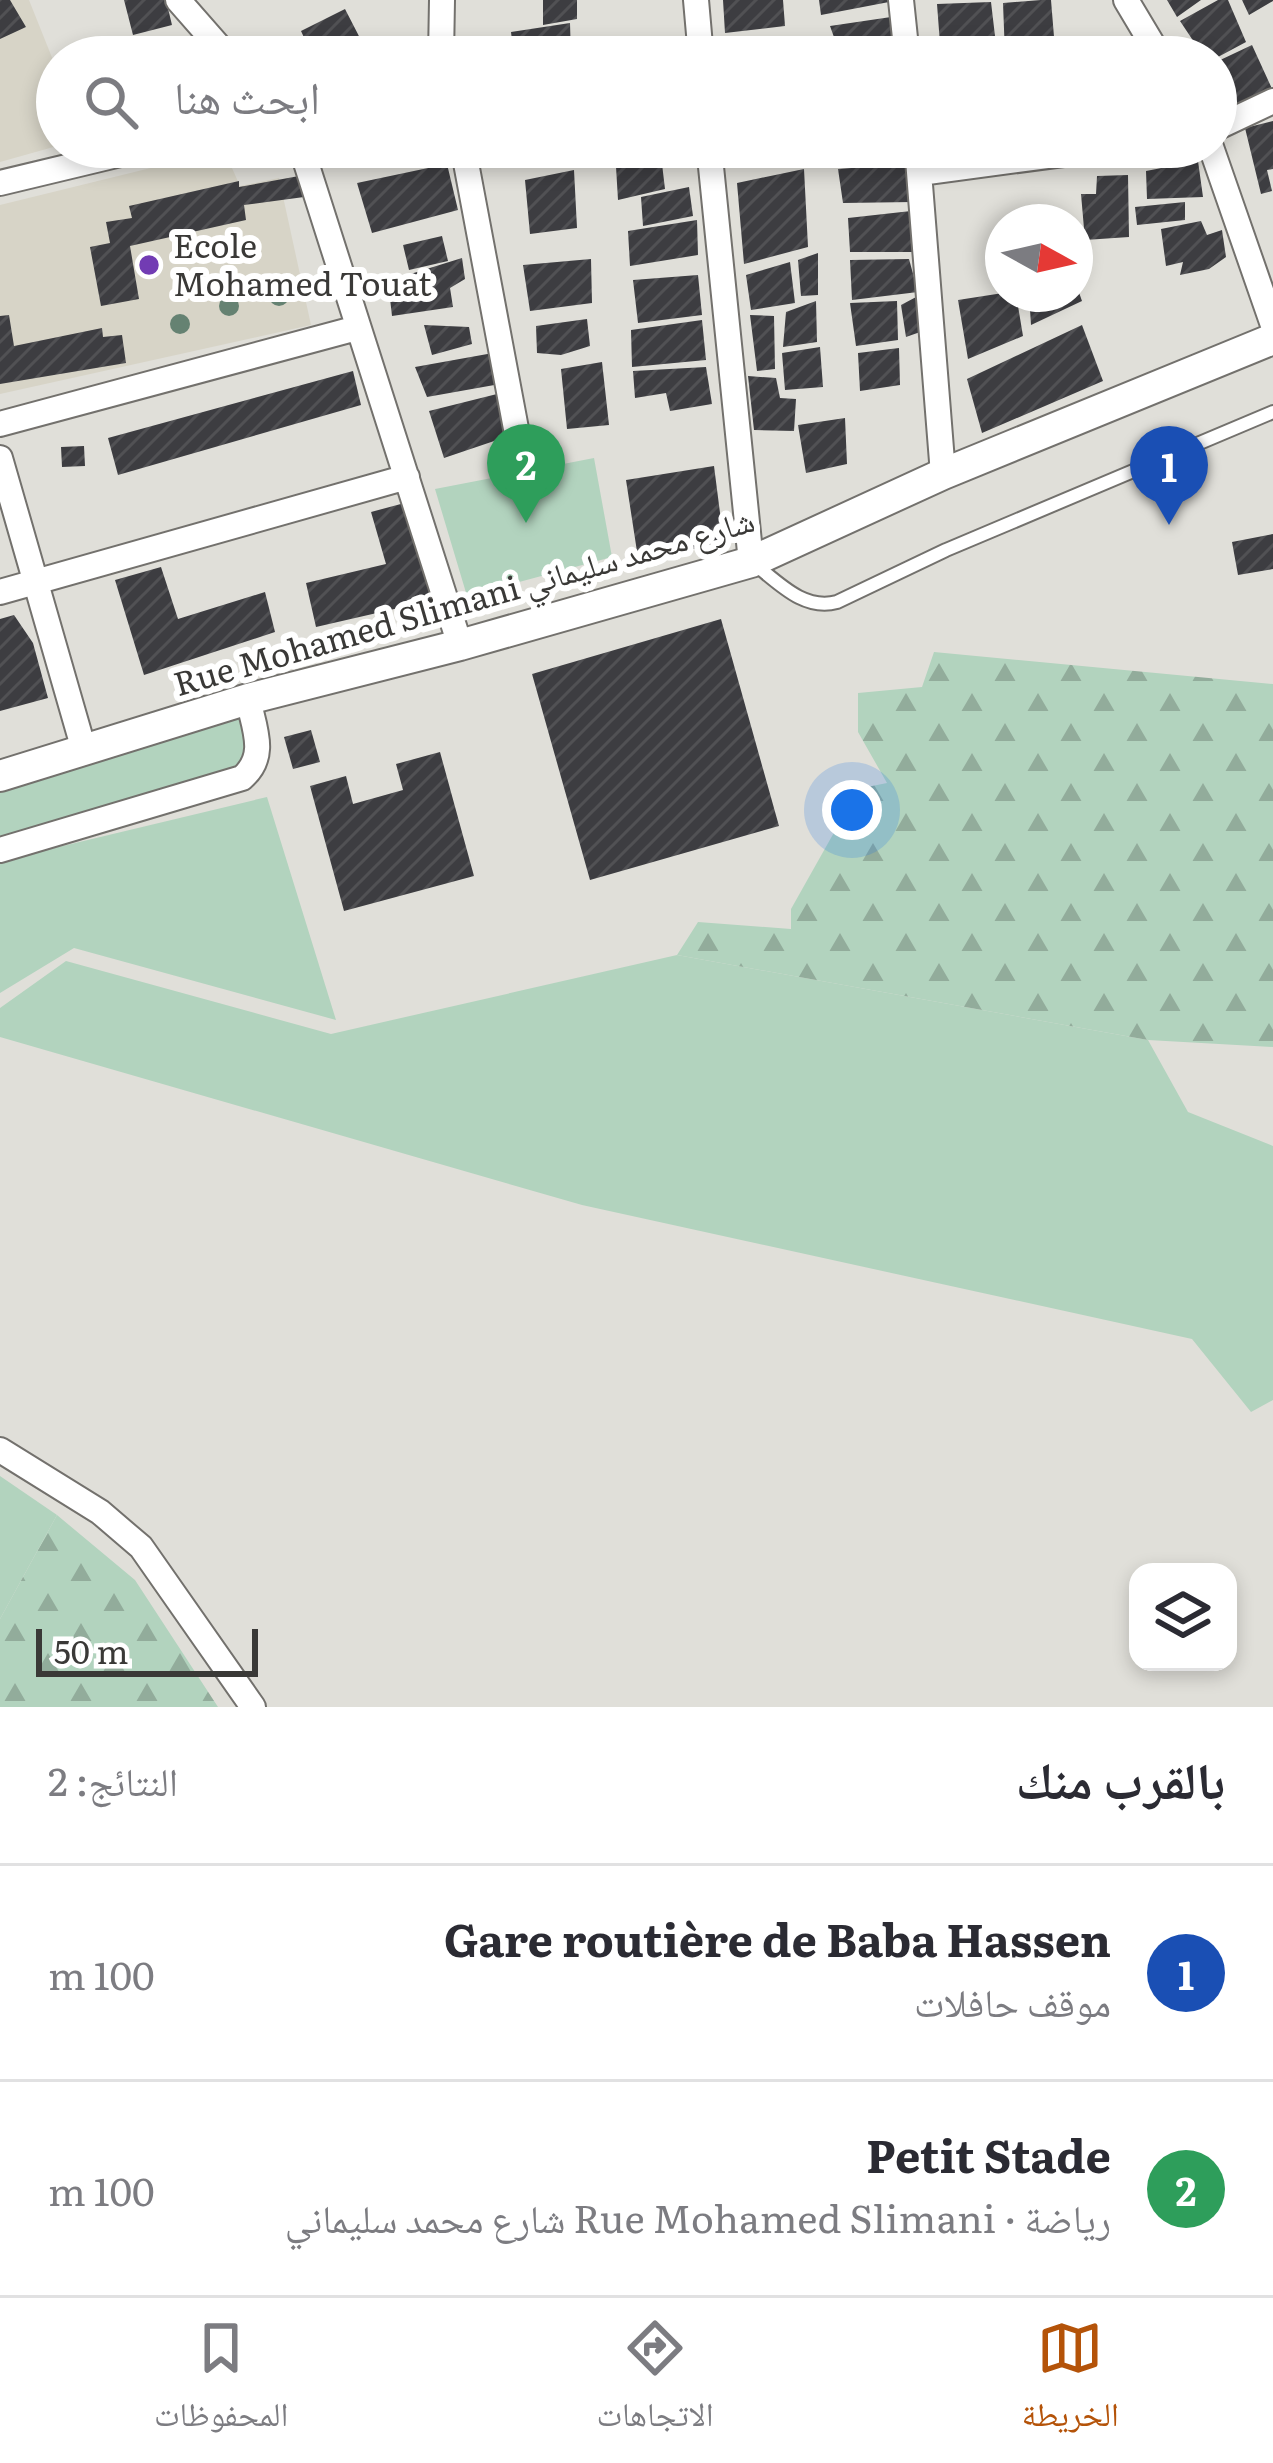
<!DOCTYPE html>
<html lang="ar">
<meta charset="utf-8">
<style>
body{margin:0;font-family:Literata,"Noto Naskh Arabic",serif;background:#f7f7f7;color:#2b2b33;direction:rtl}
.controls{position:absolute;right:36px;bottom:36px;display:grid;overflow:hidden;border-radius:24px;box-shadow:0 6px 18px #0003}
.controls button{width:108px;height:108px;display:grid;place-items:center;padding:0;border:0;border-bottom:3px solid #e1e1e2;background:#fff;color:#2b2b33;font:60px sans-serif}
.compass{position:absolute;left:985px;top:204px;width:108px;height:108px;border-radius:50%;background:#fff;box-shadow:0 6px 18px #0003;rotate:98deg}
.scale{position:absolute;left:36px;bottom:30px;width:222px;box-sizing:border-box;padding-left:12px;border:6px solid #3a3937;border-top:0;font-size:33px;line-height:42px;white-space:nowrap;color:#3a3937;-webkit-text-stroke:9px #fff;paint-order:stroke}
.you{position:absolute;left:852px;top:810px;width:42px;height:42px;margin:-30px;border:9px solid #fff;border-radius:50%;background:#1a73e8;box-shadow:0 0 0 18px #1a73e833}
.badge{display:grid;place-items:center;width:78px;height:78px;border-radius:50%;background:#b45309;color:#fff;font-size:39px;font-weight:700}
.pin{position:absolute;translate:-50% -99px;filter:drop-shadow(0 3px 6px #0008)}
.pin::after{content:'';position:absolute;top:63px;width:42px;height:36px;background:inherit;clip-path:polygon(0 0,100% 0,50% 100%)}
.list{margin:0;padding:0;list-style:none}
h2{display:flex;justify-content:space-between;align-items:center;height:156px;margin:0;padding:0 48px;font-size:51px}
h2 small{font-size:39px;font-weight:400;color:#7c7c81}
.list li{display:grid;grid-template-columns:78px 1fr auto;gap:36px;align-items:center;box-sizing:border-box;height:216px;padding:0 48px;border-top:3px solid #e1e1e2}
.list b{display:block;font-size:45px;white-space:nowrap}
.list p{margin:0;font-size:39px;white-space:nowrap;color:#7c7c81}
.list em{font-size:39px;font-style:normal;color:#7c7c81}
.icon{flex:none;width:66px;height:66px;fill:none;stroke:currentColor;stroke-width:2;stroke-linecap:round;stroke-linejoin:round}
.map{position:relative;flex:none;width:1273px;height:1707px;overflow:hidden;direction:ltr}
.search{position:absolute;background:#fff;box-shadow:0 6px 18px #0003;left:36px;right:36px;top:36px;height:132px;display:flex;align-items:center;gap:30px;box-sizing:border-box;padding:0 42px;border-radius:66px;color:#7c7c81;font-size:45px}
.sheet{height:588px;background:#fff}
nav{display:flex;justify-content:space-around;align-items:center;box-sizing:border-box;height:168px;border-top:3px solid #e1e1e2;background:#fff;font-size:33px;color:#7c7c81}
nav a{display:grid;justify-items:center;gap:6px}
nav .on{color:#b45309}
.map>svg:first-child{display:block}
</style>
<div class="map">
<svg width="1273" height="1707" viewBox="0 0 1273 1707">
<defs>
<pattern id="forest-firs" width="22" height="20" patternUnits="userSpaceOnUse" patternTransform="scale(3)"><rect width="22" height="20" fill="#b2d3be"/><path d="M5 1l3.5 6h-7zM16 11l3.5 6h-7z" fill="#92ac9b"/></pattern>
<pattern id="building-hatch" width="6" height="6" patternUnits="userSpaceOnUse" patternTransform="scale(3)"><rect width="6" height="6" fill="#3d3d41"/><path d="M-1 1l2-2M0 6l6-6M5 7l2-2" fill="none" stroke="#515154"/></pattern>
</defs>
<rect width="100%" height="100%" fill="#e0dfd9"/>
<!-- built -->
<path fill="#d7d4c7" d="M 0,0 L 29,0 L 57,70 L 57,146 L 0,162 Z
M 224,150 L 240,186 L 279,178 L 311,325 L 0,394 L 0,205 Z"/>
<!-- green -->
<path fill="#b2d3be" d="M 594,458 L 612,557 L 467,596 L 435,489 Z
M 240,715 L 249,752 L 242,764 L 0,838 L 0,793 Z
M 267,797 L 336,1020 L 74,948 L 0,993 L 0,861 Z
M 677,955 L 1148,1040 L 1188,1112 L 1273,1146 L 1273,1400 L 1251,1412 L 1192,1339 L 582,1205 L 0,1037 L 0,1008 L 66,961 L 331,1034 Z
M 0,1476 L 57,1515 L 0,1619 Z"/>
<!-- forest -->
<path fill="url(#forest-firs)" d="M 934,652 L 1273,684 L 1273,1047 L 1148,1040 L 677,955 L 698,922 L 791,929 L 791,909 L 836,829 L 837,793 L 887,783 L 858,732 L 858,693 L 922,687 Z
M 57,1515 L 135,1580 L 218,1707 L 0,1707 L 0,1619 Z"/>
<!-- building -->
<path fill="url(#building-hatch)" d="M 0,0 L 10,0 L 26,27 L 0,39 Z
M 124,0 L 166,0 L 172,25 L 133,35 Z
M 543,0 L 577,0 L 577,19 L 543,25 Z
M 723,0 L 783,0 L 785,26 L 725,33 Z
M 819,0 L 888,0 L 889,2 L 821,15 Z
M 1041,0 L 1051,0 L 1055,49 L 1005,55 L 1003,3 Z
M 1167,0 L 1201,0 L 1177,17 Z
M 1218,0 L 1228,0 L 1246,42 L 1218,57 L 1204,57 L 1180,21 Z
M 1242,0 L 1273,0 L 1273,1 L 1249,15 Z
M 991,2 L 997,53 L 987,57 L 941,57 L 937,4 Z
M 345,9 L 362,42 L 325,57 L 313,57 L 301,31 Z
M 891,17 L 892,43 L 840,54 L 830,26 Z
M 570,23 L 571,57 L 514,57 L 511,32 Z
M 170,42 L 175,57 L 122,57 L 122,56 Z
M 1252,45 L 1273,91 L 1240,109 L 1216,62 Z
M 749,46 L 752,57 L 723,57 L 722,51 Z
M 1273,121 L 1273,169 L 1267,170 L 1272,191 L 1261,194 L 1245,128 Z
M 518,147 L 564,147 L 564,156 L 519,160 Z
M 633,147 L 660,147 L 665,189 L 618,200 L 615,150 Z
M 837,147 L 902,147 L 902,150 L 838,159 Z
M 1198,161 L 1203,197 L 1147,199 L 1146,171 Z
M 447,164 L 458,210 L 372,233 L 357,183 Z
M 905,164 L 913,202 L 843,203 L 838,169 Z
M 804,169 L 808,247 L 744,264 L 737,183 Z
M 574,170 L 577,228 L 530,234 L 525,180 Z
M 1128,175 L 1129,237 L 1085,240 L 1081,194 L 1096,194 L 1097,176 Z
M 299,176 L 304,197 L 244,205 L 246,220 L 130,246 L 139,299 L 101,306 L 90,247 L 110,243 L 106,222 L 132,218 L 129,206 L 239,181 L 239,187 Z
M 689,187 L 693,216 L 643,226 L 641,197 Z
M 1185,202 L 1185,220 L 1137,225 L 1135,207 Z
M 911,211 L 915,252 L 850,252 L 848,218 Z
M 697,220 L 698,255 L 630,266 L 628,231 Z
M 1201,221 L 1207,235 L 1222,230 L 1226,257 L 1209,269 L 1180,275 L 1183,262 L 1166,266 L 1161,229 Z
M 442,236 L 448,261 L 409,270 L 403,245 Z
M 818,253 L 818,295 L 801,296 L 798,260 Z
M 462,258 L 465,279 L 450,288 L 453,307 L 392,316 L 388,281 Z
M 591,259 L 592,303 L 530,311 L 523,265 Z
M 909,259 L 918,292 L 852,300 L 850,260 Z
M 790,262 L 795,303 L 751,310 L 746,275 Z
M 698,275 L 702,315 L 638,323 L 633,280 Z
M 1075,281 L 1082,301 L 1031,325 L 1029,294 L 1075,294 Z
M 1003,293 L 1016,294 L 1023,336 L 968,359 L 958,300 Z
M 918,296 L 923,331 L 906,337 L 901,305 Z
M 816,301 L 817,342 L 783,347 L 786,312 Z
M 897,301 L 898,340 L 856,346 L 850,303 Z
M 9,315 L 14,346 L 102,328 L 103,337 L 122,335 L 126,363 L 0,384 L 0,316 Z
M 750,315 L 774,316 L 775,369 L 757,371 Z
M 587,319 L 590,346 L 561,355 L 537,353 L 536,326 Z
M 702,320 L 706,360 L 632,367 L 631,330 Z
M 424,325 L 469,327 L 472,344 L 432,355 Z
M 1082,325 L 1103,381 L 982,433 L 967,379 Z
M 820,347 L 823,387 L 785,390 L 782,353 Z
M 899,348 L 900,385 L 860,391 L 858,353 Z
M 493,353 L 500,384 L 427,397 L 415,367 Z
M 602,362 L 609,425 L 567,429 L 561,369 Z
M 706,367 L 712,404 L 670,411 L 666,393 L 635,398 L 633,371 Z
M 353,371 L 361,405 L 118,475 L 108,438 Z
M 748,376 L 776,378 L 780,398 L 796,399 L 794,431 L 754,430 Z
M 497,394 L 506,437 L 444,458 L 429,411 Z
M 845,418 L 847,464 L 806,473 L 798,425 Z
M 84,446 L 85,466 L 62,467 L 61,447 Z
M 714,466 L 724,544 L 638,558 L 626,480 Z
M 412,501 L 442,598 L 316,627 L 306,583 L 386,564 L 371,512 Z
M 1273,534 L 1273,569 L 1238,575 L 1232,542 Z
M 161,567 L 178,619 L 265,592 L 275,632 L 144,675 L 115,580 Z
M 14,615 L 33,643 L 48,698 L 0,711 L 0,619 Z
M 721,619 L 779,826 L 590,880 L 532,674 Z
M 311,730 L 320,762 L 293,769 L 284,737 Z
M 440,752 L 474,876 L 344,911 L 310,786 L 346,776 L 353,804 L 403,790 L 396,764 Z"/>
<g fill="none" stroke-linecap="round" stroke-linejoin="round">
<defs>
<path id="service" d="M 752,562 C 778,582 803,611 837,602 L 946,550 L 1273,412"/>
<path id="minor" d="M 178,0 L 228,57
M 696,0 L 701,57
M 901,0 L 907,57
M 1126,0 L 1160,57
M 441,57 L 442,0
M 1216,128 L 1273,101
M 301,147 L 460,645
M 463,147 L 517,434
M 709,147 L 751,562
M 917,147 L 943,474
M 1211,147 L 1273,325
M 920,173 L 1116,147
M 0,183 L 150,147
M 0,424 L 357,328
M 0,458 L 84,750
M 0,592 L 407,477
M 0,850 L 242,778 C 268,756 254,728 248,699
M 0,1450 L 100,1512 L 141,1547 L 253,1707"/>
<path id="tertiary" d="M 0,776 L 248,699 L 460,645 L 751,562 L 943,474 L 1273,339"/>
</defs>
<!-- service casing -->
<use href="#service" stroke="#73716d" stroke-width="16"/>
<!-- minor casing -->
<use href="#minor" stroke="#73716d" stroke-width="28"/>
<!-- tertiary casing -->
<use href="#tertiary" stroke="#73716d" stroke-width="34"/>
<!-- service -->
<use href="#service" stroke="#fff" stroke-width="12"/>
<!-- minor -->
<use href="#minor" stroke="#fff" stroke-width="24"/>
<!-- tertiary -->
<use href="#tertiary" stroke="#fff" stroke-width="30"/>
</g>
<!-- trees -->
<g fill="#658272">
<circle cx="279" cy="296" r="10"/>
<circle cx="229" cy="306" r="10"/>
<circle cx="180" cy="324" r="10"/>
</g>
<!-- markers -->
<circle fill="#723cb3" stroke="#fff" stroke-width="4.5" cx="149" cy="265" r="12"/>
<g text-anchor="middle" stroke-width="12" stroke-linejoin="round" paint-order="stroke">
<!-- poi labels -->
<g font-size="33" fill="#3a3937" stroke="#fff" text-anchor="start">
<text x="173" y="258">Ecole<tspan x="173" dy="38">Mohamed Touat</tspan></text>
</g>
<!-- street labels -->
<g font-size="33" fill="#3a3937" stroke="#fff">
<text transform="translate(464 602) rotate(-16)" y="12">Rue Mohamed Slimani شارع محمد سليماني</text>
</g>
</g>
</svg>
<div class="controls">
<button><svg class="icon" aria-label="layers" viewBox="0 0 24 24"><path d="M12 4l9 5-9 5-9-5zM3 14l9 5 9-5"/></svg></button>
</div>
<svg class="compass" viewBox="-18 -18 36 36"><path d="M0-13l5 13h-10z" fill="#e53935"/><path d="M0 13l5-13h-10z" fill="#7c7c81"/></svg>
<div class="scale">50 m</div>
<div class="you"></div>
<div class="pin badge" style="left:1169px;top:525px;background:#1a4fb4">1</div>
<div class="pin badge" style="left:526px;top:523px;background:#2e9e5b">2</div>
<div class="search"><svg class="icon" aria-label="search" viewBox="0 0 24 24"><circle cx="10" cy="10" r="6"/><path d="M15 15l6 6"/></svg>ابحث هنا</div>
</div>
<section class="sheet">
<h2>بالقرب منك<small>النتائج: 2</small></h2>
<ul class="list">
<li><span class="badge" style="background:#1a4fb4">1</span><div><b>Gare routière de Baba Hassen</b><p>موقف حافلات</p></div><em>100 m</em></li>
<li><span class="badge" style="background:#2e9e5b">2</span><div><b>Petit Stade</b><p>رياضة · Rue Mohamed Slimani شارع محمد سليماني</p></div><em>100 m</em></li>
</ul>
</section>
<nav>
<a class="on"><svg class="icon" aria-label="map" viewBox="0 0 24 24"><path d="M3 6l6-2 6 2 6-2v14l-6 2-6-2-6 2zM9 4v14M15 6v14"/></svg>الخريطة</a>
<a><svg class="icon" aria-label="directions" viewBox="0 0 24 24"><path d="M12 3l9 9-9 9-9-9zM9 14v-3h6M13 9l2 2-2 2"/></svg>الاتجاهات</a>
<a><svg class="icon" aria-label="saved" viewBox="0 0 24 24"><path d="M7 4h10v16l-5-4-5 4z"/></svg>المحفوظات</a>
</nav>
